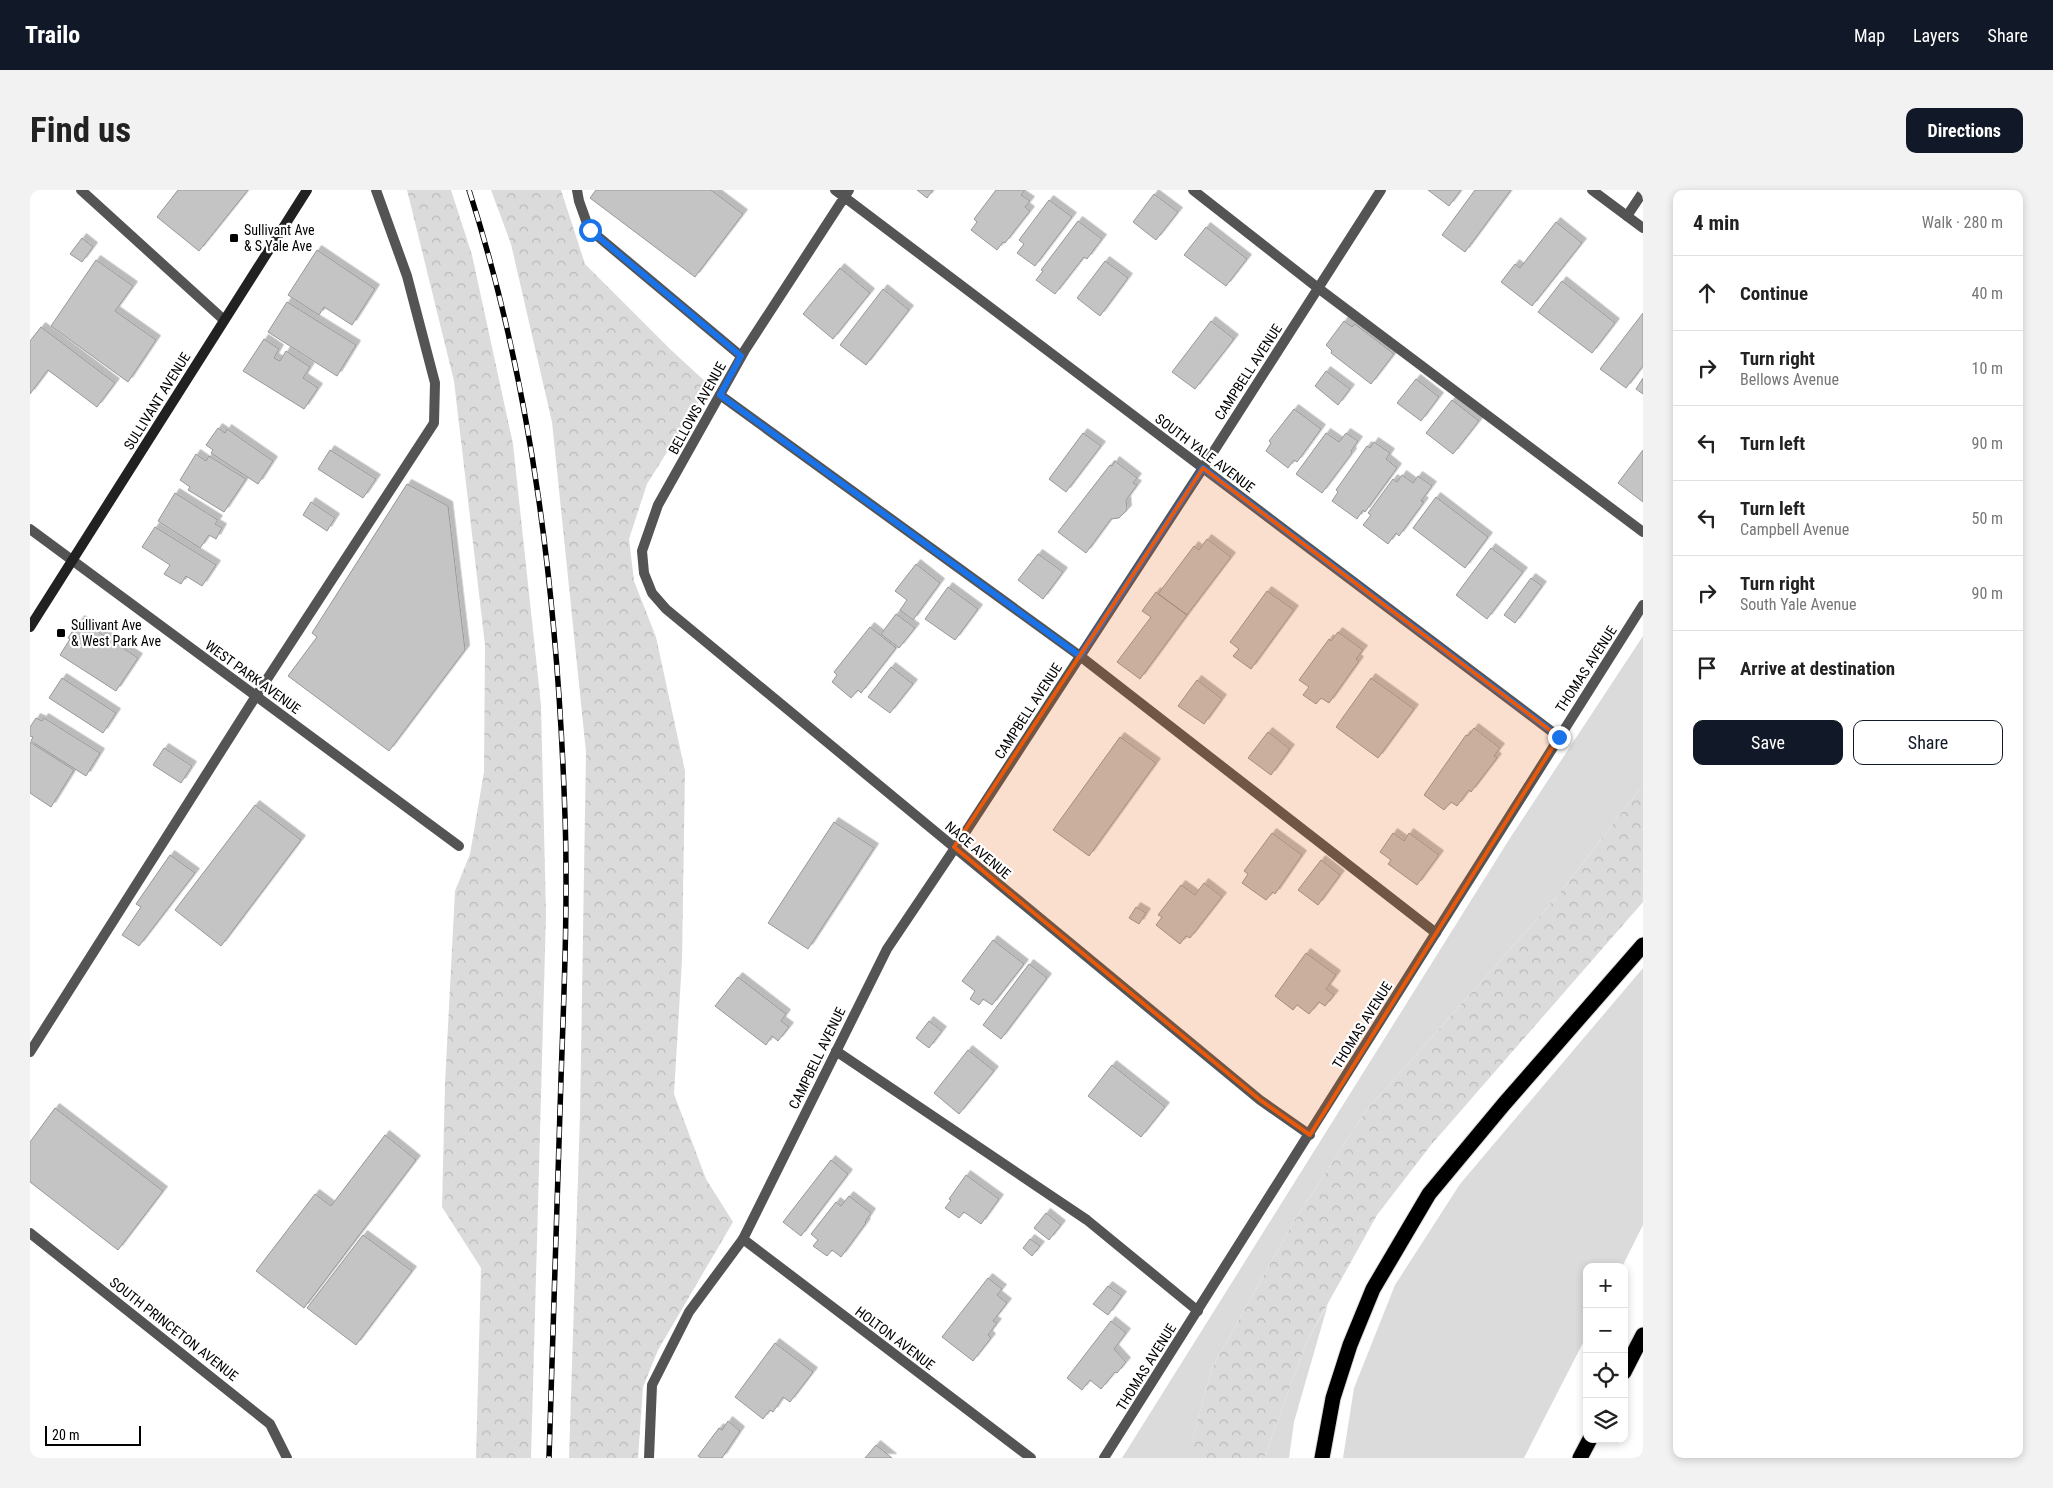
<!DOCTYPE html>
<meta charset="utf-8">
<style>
body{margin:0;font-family:"Roboto Condensed",sans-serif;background:#f2f2f2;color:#222}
.controls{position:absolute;right:15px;bottom:15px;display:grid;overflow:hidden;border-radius:10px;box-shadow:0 2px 8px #0003}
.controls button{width:45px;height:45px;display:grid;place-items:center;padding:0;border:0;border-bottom:1px solid #e0e0e0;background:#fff;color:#222;font:25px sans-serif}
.scale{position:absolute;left:15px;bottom:12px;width:96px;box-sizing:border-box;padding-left:5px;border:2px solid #000;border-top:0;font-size:14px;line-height:18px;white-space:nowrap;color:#000;-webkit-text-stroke:4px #fff;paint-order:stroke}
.stop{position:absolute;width:15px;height:15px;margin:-11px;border:4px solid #1a73e8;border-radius:50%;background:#fff}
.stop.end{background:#1a73e8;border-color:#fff;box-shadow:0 1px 5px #0008}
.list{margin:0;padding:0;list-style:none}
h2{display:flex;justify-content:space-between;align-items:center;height:65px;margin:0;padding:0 20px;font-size:21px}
h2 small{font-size:16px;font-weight:400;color:#767676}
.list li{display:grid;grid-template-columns:32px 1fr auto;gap:15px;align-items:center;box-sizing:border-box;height:75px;padding:0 20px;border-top:1px solid #e0e0e0}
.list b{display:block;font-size:19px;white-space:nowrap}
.list p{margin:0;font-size:16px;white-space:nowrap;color:#767676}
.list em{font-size:16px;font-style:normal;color:#767676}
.actions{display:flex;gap:10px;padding:15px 20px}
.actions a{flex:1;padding:11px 0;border:1px solid #111827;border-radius:10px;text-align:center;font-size:18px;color:#111827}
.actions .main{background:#111827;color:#fff}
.icon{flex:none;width:28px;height:28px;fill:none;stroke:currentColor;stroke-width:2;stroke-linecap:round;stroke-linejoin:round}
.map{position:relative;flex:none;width:1613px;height:1268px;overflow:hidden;border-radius:10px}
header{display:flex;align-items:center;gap:30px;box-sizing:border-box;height:70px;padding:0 25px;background:#111827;color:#fff}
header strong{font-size:24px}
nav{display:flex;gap:28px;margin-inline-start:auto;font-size:18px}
.intro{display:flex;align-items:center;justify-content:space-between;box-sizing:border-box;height:120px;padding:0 30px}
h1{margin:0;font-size:35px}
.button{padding:12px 22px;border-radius:10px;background:#111827;color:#fff;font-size:18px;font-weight:700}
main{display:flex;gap:30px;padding:0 30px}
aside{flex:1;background:#fff;border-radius:10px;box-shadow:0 2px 8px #0003}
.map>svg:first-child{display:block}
</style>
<header>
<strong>Trailo</strong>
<nav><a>Map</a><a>Layers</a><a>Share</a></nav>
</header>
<div class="intro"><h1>Find us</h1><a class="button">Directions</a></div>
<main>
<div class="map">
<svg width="1613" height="1268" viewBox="0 0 1613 1268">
<defs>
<pattern id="forest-crowns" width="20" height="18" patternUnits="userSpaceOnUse" patternTransform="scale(1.25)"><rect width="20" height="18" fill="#dbdbdb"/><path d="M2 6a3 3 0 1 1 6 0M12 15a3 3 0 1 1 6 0" fill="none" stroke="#bababa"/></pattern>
<filter id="shadow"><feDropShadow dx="4.5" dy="-4.5" stdDeviation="0" flood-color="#0004"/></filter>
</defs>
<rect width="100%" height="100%" fill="#fff"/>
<!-- grass -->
<path fill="#dbdbdb" d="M 1613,446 L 1613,595 L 1525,709 L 1335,922 L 1263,1033 L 1182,1178 L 1163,1247 L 1163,1268 L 1092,1268 L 1480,648 Z
M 1613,778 L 1613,1035 L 1592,1077 L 1557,1077 L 1557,1145 L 1494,1268 L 1313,1268 L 1324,1198 L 1365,1095 L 1430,994 Z
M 1298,1114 L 1264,1232 L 1259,1268 L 1234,1268 L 1277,1151 Z"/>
<!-- forest -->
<path fill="url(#forest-crowns)" d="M 377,0 L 421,0 L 442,65 L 483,254 L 511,515 L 516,724 L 501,1268 L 446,1268 L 451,1078 L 412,1017 L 415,894 L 425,701 L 440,664 L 454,582 L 455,455 L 424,191 Z
M 461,0 L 531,0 L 555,74 L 640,159 L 679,195 L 617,294 L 599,349 L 604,391 L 626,447 L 655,581 L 652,770 L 644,904 L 676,989 L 703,1032 L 628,1160 L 613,1197 L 608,1268 L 539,1268 L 550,925 L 556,562 L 522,232 L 481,54 Z
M 1613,595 L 1613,712 L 1401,955 L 1347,1025 L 1277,1151 L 1234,1268 L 1163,1268 L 1163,1247 L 1182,1178 L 1263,1033 L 1335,922 L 1525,709 Z"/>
<!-- building -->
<path fill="#c4c4c4" stroke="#989898" filter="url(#shadow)" d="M 148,0 L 218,0 L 169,61 L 127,27 Z
M 566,0 L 681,0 L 713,24 L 665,87 L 560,8 Z
M 887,0 L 903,0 L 897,8 Z
M 966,0 L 995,0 L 991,5 L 1000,11 L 995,17 L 1000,21 L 975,53 L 973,52 L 967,60 L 941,40 L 947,32 L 944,29 Z
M 1398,0 L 1431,0 L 1419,16 Z
M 1445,0 L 1481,0 L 1435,62 L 1412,45 Z
M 1124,4 L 1148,22 L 1126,50 L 1103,32 Z
M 1019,10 L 1042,27 L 1005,76 L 987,63 L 994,54 L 989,50 Z
M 1048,31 L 1072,49 L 1057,69 L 1054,67 L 1025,104 L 1006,90 L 1013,81 L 1011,80 Z
M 1526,32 L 1552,53 L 1502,116 L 1471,92 L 1485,74 L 1490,78 Z
M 1176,37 L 1217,69 L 1196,96 L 1154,65 Z
M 52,48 L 63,57 L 52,72 L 40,64 Z
M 287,60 L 345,99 L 322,135 L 294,117 L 289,125 L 258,105 Z
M 66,70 L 103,96 L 85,121 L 126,150 L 98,192 L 21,136 Z
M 1075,71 L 1098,88 L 1070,126 L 1047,108 Z
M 810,78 L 840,103 L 803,149 L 773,124 Z
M 1532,91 L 1585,133 L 1562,163 L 1508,122 Z
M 853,99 L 879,120 L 836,175 L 810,155 Z
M 257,112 L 326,155 L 307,186 L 238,142 Z
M 1613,123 L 1613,176 L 1596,198 L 1570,179 Z
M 1181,131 L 1204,149 L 1165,199 L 1142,182 Z
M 1314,131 L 1322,137 L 1325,134 L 1364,164 L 1341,194 L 1301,163 L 1302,161 L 1296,155 Z
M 11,137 L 85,193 L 67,217 L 18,180 L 0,204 L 0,151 Z
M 234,149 L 249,159 L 244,168 L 250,171 L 256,161 L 280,177 L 273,188 L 288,198 L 274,219 L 213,181 Z
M 1296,181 L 1320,199 L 1308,215 L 1285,196 Z
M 1613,188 L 1613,204 L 1606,199 Z
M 1386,189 L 1409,207 L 1391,231 L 1367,213 Z
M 1422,210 L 1449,231 L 1423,264 L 1396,243 Z
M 1264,219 L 1291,239 L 1267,272 L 1264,270 L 1258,278 L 1236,261 L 1241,253 L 1239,251 Z
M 188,238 L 195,243 L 197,239 L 243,271 L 228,294 L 181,263 L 183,260 L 176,255 Z
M 1053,243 L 1071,256 L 1036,302 L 1019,289 Z
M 1296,243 L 1309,252 L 1316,243 L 1328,251 L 1321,261 L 1322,263 L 1292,303 L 1266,284 Z
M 1344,252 L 1360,263 L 1356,269 L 1367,278 L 1335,322 L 1333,320 L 1327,329 L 1302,311 L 1308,302 L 1306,300 L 1337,256 L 1340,258 Z
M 300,260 L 346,289 L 333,308 L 288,279 Z
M 1613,260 L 1613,312 L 1588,293 Z
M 166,264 L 176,271 L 179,266 L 216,289 L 194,322 L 158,300 L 160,297 L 150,290 Z
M 1085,271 L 1107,288 L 1103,293 L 1107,295 L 1096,310 L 1097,320 L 1089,328 L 1081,329 L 1056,363 L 1028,342 L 1080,275 L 1082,276 Z
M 1372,285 L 1383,293 L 1388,286 L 1402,296 L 1391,311 L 1394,312 L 1369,346 L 1366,343 L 1358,354 L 1333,335 L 1341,325 L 1338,323 L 1363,289 L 1367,292 Z
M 377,294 L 418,316 L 435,460 L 359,561 L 258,486 L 287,447 L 282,443 Z
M 145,303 L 188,330 L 185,334 L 192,338 L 186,349 L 179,345 L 170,358 L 128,331 Z
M 1406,307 L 1458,347 L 1435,378 L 1383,338 Z
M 281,312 L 305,328 L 297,341 L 273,325 Z
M 125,337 L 186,375 L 172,396 L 156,386 L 151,394 L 134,384 L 140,375 L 112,357 Z
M 1177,349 L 1201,367 L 1157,425 L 1128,404 L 1164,356 L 1169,360 Z
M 1461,358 L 1493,382 L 1457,429 L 1426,405 Z
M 1008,364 L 1033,382 L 1013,409 L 988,390 Z
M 886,374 L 910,393 L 883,430 L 870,420 L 877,410 L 865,401 Z
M 1501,388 L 1512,396 L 1485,433 L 1474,425 Z
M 918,397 L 948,419 L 925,450 L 895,429 Z
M 1237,401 L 1264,420 L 1221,479 L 1203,466 L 1209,459 L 1200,452 Z
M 1126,402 L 1157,425 L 1110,489 L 1087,472 L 1121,427 L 1112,421 Z
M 866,424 L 885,438 L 869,458 L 851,444 Z
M 50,430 L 108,468 L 86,501 L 30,465 L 40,449 L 38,448 Z
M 840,437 L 866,458 L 831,503 L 828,500 L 821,508 L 802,492 L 807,485 L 804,482 Z
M 1308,442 L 1333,460 L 1326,469 L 1329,471 L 1299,513 L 1291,508 L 1286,514 L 1273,505 L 1279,497 L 1269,490 L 1299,449 L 1301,451 Z
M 861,477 L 883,494 L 860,523 L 838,507 Z
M 32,488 L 86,523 L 73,543 L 19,508 Z
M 1341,488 L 1384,519 L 1348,568 L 1306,537 Z
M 1167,490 L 1192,509 L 1174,534 L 1148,516 Z
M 6,528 L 12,531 L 14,528 L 70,563 L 56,586 L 1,551 L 3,547 L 0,546 L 0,537 Z
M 1444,538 L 1470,558 L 1464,566 L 1467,568 L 1441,602 L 1439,600 L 1427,616 L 1421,612 L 1414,620 L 1394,605 L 1436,545 L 1438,546 Z
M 1238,542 L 1260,559 L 1241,585 L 1218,568 Z
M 1090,547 L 1126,573 L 1059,666 L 1023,640 Z
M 0,552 L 44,580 L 21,617 L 0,603 Z
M 134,558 L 162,576 L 151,593 L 123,575 Z
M 225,615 L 271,650 L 191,756 L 145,720 Z
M 804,632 L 844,658 L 778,759 L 738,733 Z
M 1242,643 L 1272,665 L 1245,704 L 1243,702 L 1236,710 L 1212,693 L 1218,684 L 1214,681 Z
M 1363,643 L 1374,651 L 1379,643 L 1409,665 L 1387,695 L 1358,674 L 1361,670 L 1350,662 Z
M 140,665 L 165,683 L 109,756 L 92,745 L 111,717 L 106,714 Z
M 1291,670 L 1310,685 L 1288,715 L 1268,700 Z
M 1174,693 L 1192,707 L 1160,748 L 1156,746 L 1150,754 L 1126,735 L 1132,727 L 1128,725 L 1151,695 L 1165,705 Z
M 1106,717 L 1116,723 L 1109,734 L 1099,728 Z
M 963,750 L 994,774 L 962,815 L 953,809 L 949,815 L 940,809 L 945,801 L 932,791 Z
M 1276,763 L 1306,785 L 1296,799 L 1304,805 L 1295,816 L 1289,812 L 1279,824 L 1267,815 L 1263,820 L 1245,806 Z
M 999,774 L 1017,788 L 971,849 L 953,835 Z
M 708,787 L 756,824 L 751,831 L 759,837 L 748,851 L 742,846 L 736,855 L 685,816 Z
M 899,831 L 912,841 L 899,858 L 886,848 Z
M 938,860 L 964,881 L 929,924 L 904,903 Z
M 1082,875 L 1135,917 L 1111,947 L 1058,906 Z
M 25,918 L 133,1001 L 88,1060 L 0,992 L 0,952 Z
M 355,945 L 386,970 L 274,1118 L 226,1081 L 285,1004 L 301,1016 Z
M 801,970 L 818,984 L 771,1046 L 753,1032 Z
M 936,985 L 969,1009 L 951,1034 L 934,1022 L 929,1028 L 915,1018 L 921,1010 L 919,1009 Z
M 819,1006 L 841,1023 L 835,1032 L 836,1033 L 811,1067 L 802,1060 L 797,1066 L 783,1056 L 788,1050 L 781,1044 L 806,1012 L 811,1016 Z
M 1016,1023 L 1031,1035 L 1019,1050 L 1004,1038 Z
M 333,1045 L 382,1081 L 326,1155 L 277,1118 Z
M 1000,1049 L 1010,1056 L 1002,1066 L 993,1058 Z
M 958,1088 L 972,1099 L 967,1105 L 977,1113 L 963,1131 L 967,1133 L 958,1145 L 961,1148 L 943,1171 L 912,1147 Z
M 1078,1096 L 1092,1106 L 1078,1125 L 1063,1114 Z
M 1081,1131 L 1096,1143 L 1084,1159 L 1096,1172 L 1087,1183 L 1085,1182 L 1071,1199 L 1060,1190 L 1052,1200 L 1037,1188 Z
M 745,1153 L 783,1182 L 760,1212 L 753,1207 L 743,1222 L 740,1220 L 733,1229 L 705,1207 Z
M 698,1231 L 710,1241 L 692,1268 L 671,1268 L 668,1266 L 689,1238 L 692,1240 Z
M 846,1255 L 862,1268 L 835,1268 Z"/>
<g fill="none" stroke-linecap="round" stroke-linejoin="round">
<defs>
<path id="highway" d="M 1594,1182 L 1613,1145
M 1292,1268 L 1303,1208 L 1320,1155 L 1343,1099 L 1399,1004 L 1474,914 L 1613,755
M 1550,1268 L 1560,1249"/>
</defs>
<!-- highway casing -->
<use href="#highway" stroke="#dbdbdb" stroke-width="17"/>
<!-- lane -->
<path stroke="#545454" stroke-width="10" d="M 51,0 L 194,130
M 547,0 L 549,11 L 559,39 L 711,166
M 1163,0 L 1288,98 L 1613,342
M 1597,26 L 1613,2
M 690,205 L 1050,466 L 1406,743
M 806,861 L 1057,1030 L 1168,1121
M 0,862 L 226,506 L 404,233 L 405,193 L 377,86 L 346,0
M 619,1268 L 622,1195 L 659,1122 L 713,1049"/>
<!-- street -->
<path stroke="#545454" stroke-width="10" d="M 805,0 L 1529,547
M 819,0 L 715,160 L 628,315 L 612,361 L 614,383 L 622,403 L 636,419 L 1230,910 L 1280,945
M 1562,0 L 1613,38
M 0,339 L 429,656
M 0,1043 L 240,1234 L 257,1268
M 1001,1268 L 713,1049 L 857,759 L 931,649 L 1173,278 L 1351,0
M 1074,1268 L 1613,415"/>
<!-- secondary -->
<path stroke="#212121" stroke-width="10" d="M 0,437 L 277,0"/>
<!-- highway -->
<use href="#highway" stroke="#000" stroke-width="15"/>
<defs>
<path id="rail" d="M 439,0 C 504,202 528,415 535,626 C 538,714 534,802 531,889 C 527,1016 523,1142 519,1268"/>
</defs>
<!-- rail casing -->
<use href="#rail" stroke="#000" stroke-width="5.5"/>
<!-- rail -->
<use href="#rail" stroke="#fff" stroke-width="4" stroke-dasharray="11" stroke-linecap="butt"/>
</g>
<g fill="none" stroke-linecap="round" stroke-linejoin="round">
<!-- route -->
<path stroke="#1a73e8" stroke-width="6" d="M 560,40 L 711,166 L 690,205 L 1050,466 L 1173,278 L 1529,547"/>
</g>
<!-- marked area -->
<path fill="#e8590c" fill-opacity="0.2" stroke="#e8590c" stroke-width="4" stroke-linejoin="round" d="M 1173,278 L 1529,547 L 1280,945 L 1230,910 L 924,657 Z"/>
<!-- markers -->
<g fill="#000" stroke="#fff" stroke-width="2">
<rect x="199" y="43" width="10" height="10" rx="2.5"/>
<rect x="26" y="438" width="10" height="10" rx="2.5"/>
</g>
<g text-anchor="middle" stroke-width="4.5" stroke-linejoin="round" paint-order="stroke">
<!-- poi labels -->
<g font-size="14" fill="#000" stroke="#fff" text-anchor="start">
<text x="214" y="45">Sullivant Ave<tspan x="214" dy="16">&amp; S Yale Ave</tspan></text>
<text x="41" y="440">Sullivant Ave<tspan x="41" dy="16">&amp; West Park Ave</tspan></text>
</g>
<!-- street labels -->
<g font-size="14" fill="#000" stroke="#fff">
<text transform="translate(1218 182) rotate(-57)" y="5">CAMPBELL AVENUE</text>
<text transform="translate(127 211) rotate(-58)" y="5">SULLIVANT AVENUE</text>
<text transform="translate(667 218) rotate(-61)" y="5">BELLOWS AVENUE</text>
<text transform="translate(1175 263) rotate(37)" y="5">SOUTH YALE AVENUE</text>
<text transform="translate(1556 479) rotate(-57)" y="5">THOMAS AVENUE</text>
<text transform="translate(223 487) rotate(36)" y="5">WEST PARK AVENUE</text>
<text transform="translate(998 521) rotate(-57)" y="5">CAMPBELL AVENUE</text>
<text transform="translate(948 660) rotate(40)" y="5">NACE AVENUE</text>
<text transform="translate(1332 835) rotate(-58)" y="5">THOMAS AVENUE</text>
<text transform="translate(787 868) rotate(-64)" y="5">CAMPBELL AVENUE</text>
<text transform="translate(144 1139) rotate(38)" y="5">SOUTH PRINCETON AVENUE</text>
<text transform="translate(865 1148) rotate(37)" y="5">HOLTON AVENUE</text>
<text transform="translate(1116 1177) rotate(-58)" y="5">THOMAS AVENUE</text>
</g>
</g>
</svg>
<div class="controls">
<button>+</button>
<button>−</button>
<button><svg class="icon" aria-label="locate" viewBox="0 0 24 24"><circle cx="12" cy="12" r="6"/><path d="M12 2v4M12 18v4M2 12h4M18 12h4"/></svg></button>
<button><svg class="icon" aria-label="layers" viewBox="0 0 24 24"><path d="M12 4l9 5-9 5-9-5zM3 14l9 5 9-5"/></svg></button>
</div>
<div class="scale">20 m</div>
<div class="stop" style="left:560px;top:40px"></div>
<div class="stop end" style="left:1529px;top:547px"></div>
</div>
<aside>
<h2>4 min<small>Walk · 280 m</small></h2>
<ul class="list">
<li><svg class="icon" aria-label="ahead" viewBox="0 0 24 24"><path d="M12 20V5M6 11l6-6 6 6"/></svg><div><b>Continue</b></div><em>40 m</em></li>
<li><svg class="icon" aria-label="right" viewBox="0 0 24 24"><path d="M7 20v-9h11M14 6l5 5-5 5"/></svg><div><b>Turn right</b><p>Bellows Avenue</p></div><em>10 m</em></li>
<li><svg class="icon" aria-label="left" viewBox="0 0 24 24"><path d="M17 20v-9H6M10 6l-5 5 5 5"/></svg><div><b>Turn left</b></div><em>90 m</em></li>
<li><svg class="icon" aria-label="left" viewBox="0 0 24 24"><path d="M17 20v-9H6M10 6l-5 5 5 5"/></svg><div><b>Turn left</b><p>Campbell Avenue</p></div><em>50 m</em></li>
<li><svg class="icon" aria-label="right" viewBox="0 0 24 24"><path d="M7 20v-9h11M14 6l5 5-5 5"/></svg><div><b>Turn right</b><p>South Yale Avenue</p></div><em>90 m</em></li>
<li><svg class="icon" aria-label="arrive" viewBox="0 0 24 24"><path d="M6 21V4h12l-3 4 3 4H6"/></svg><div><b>Arrive at destination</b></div></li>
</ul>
<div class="actions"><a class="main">Save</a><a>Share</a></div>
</aside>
</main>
